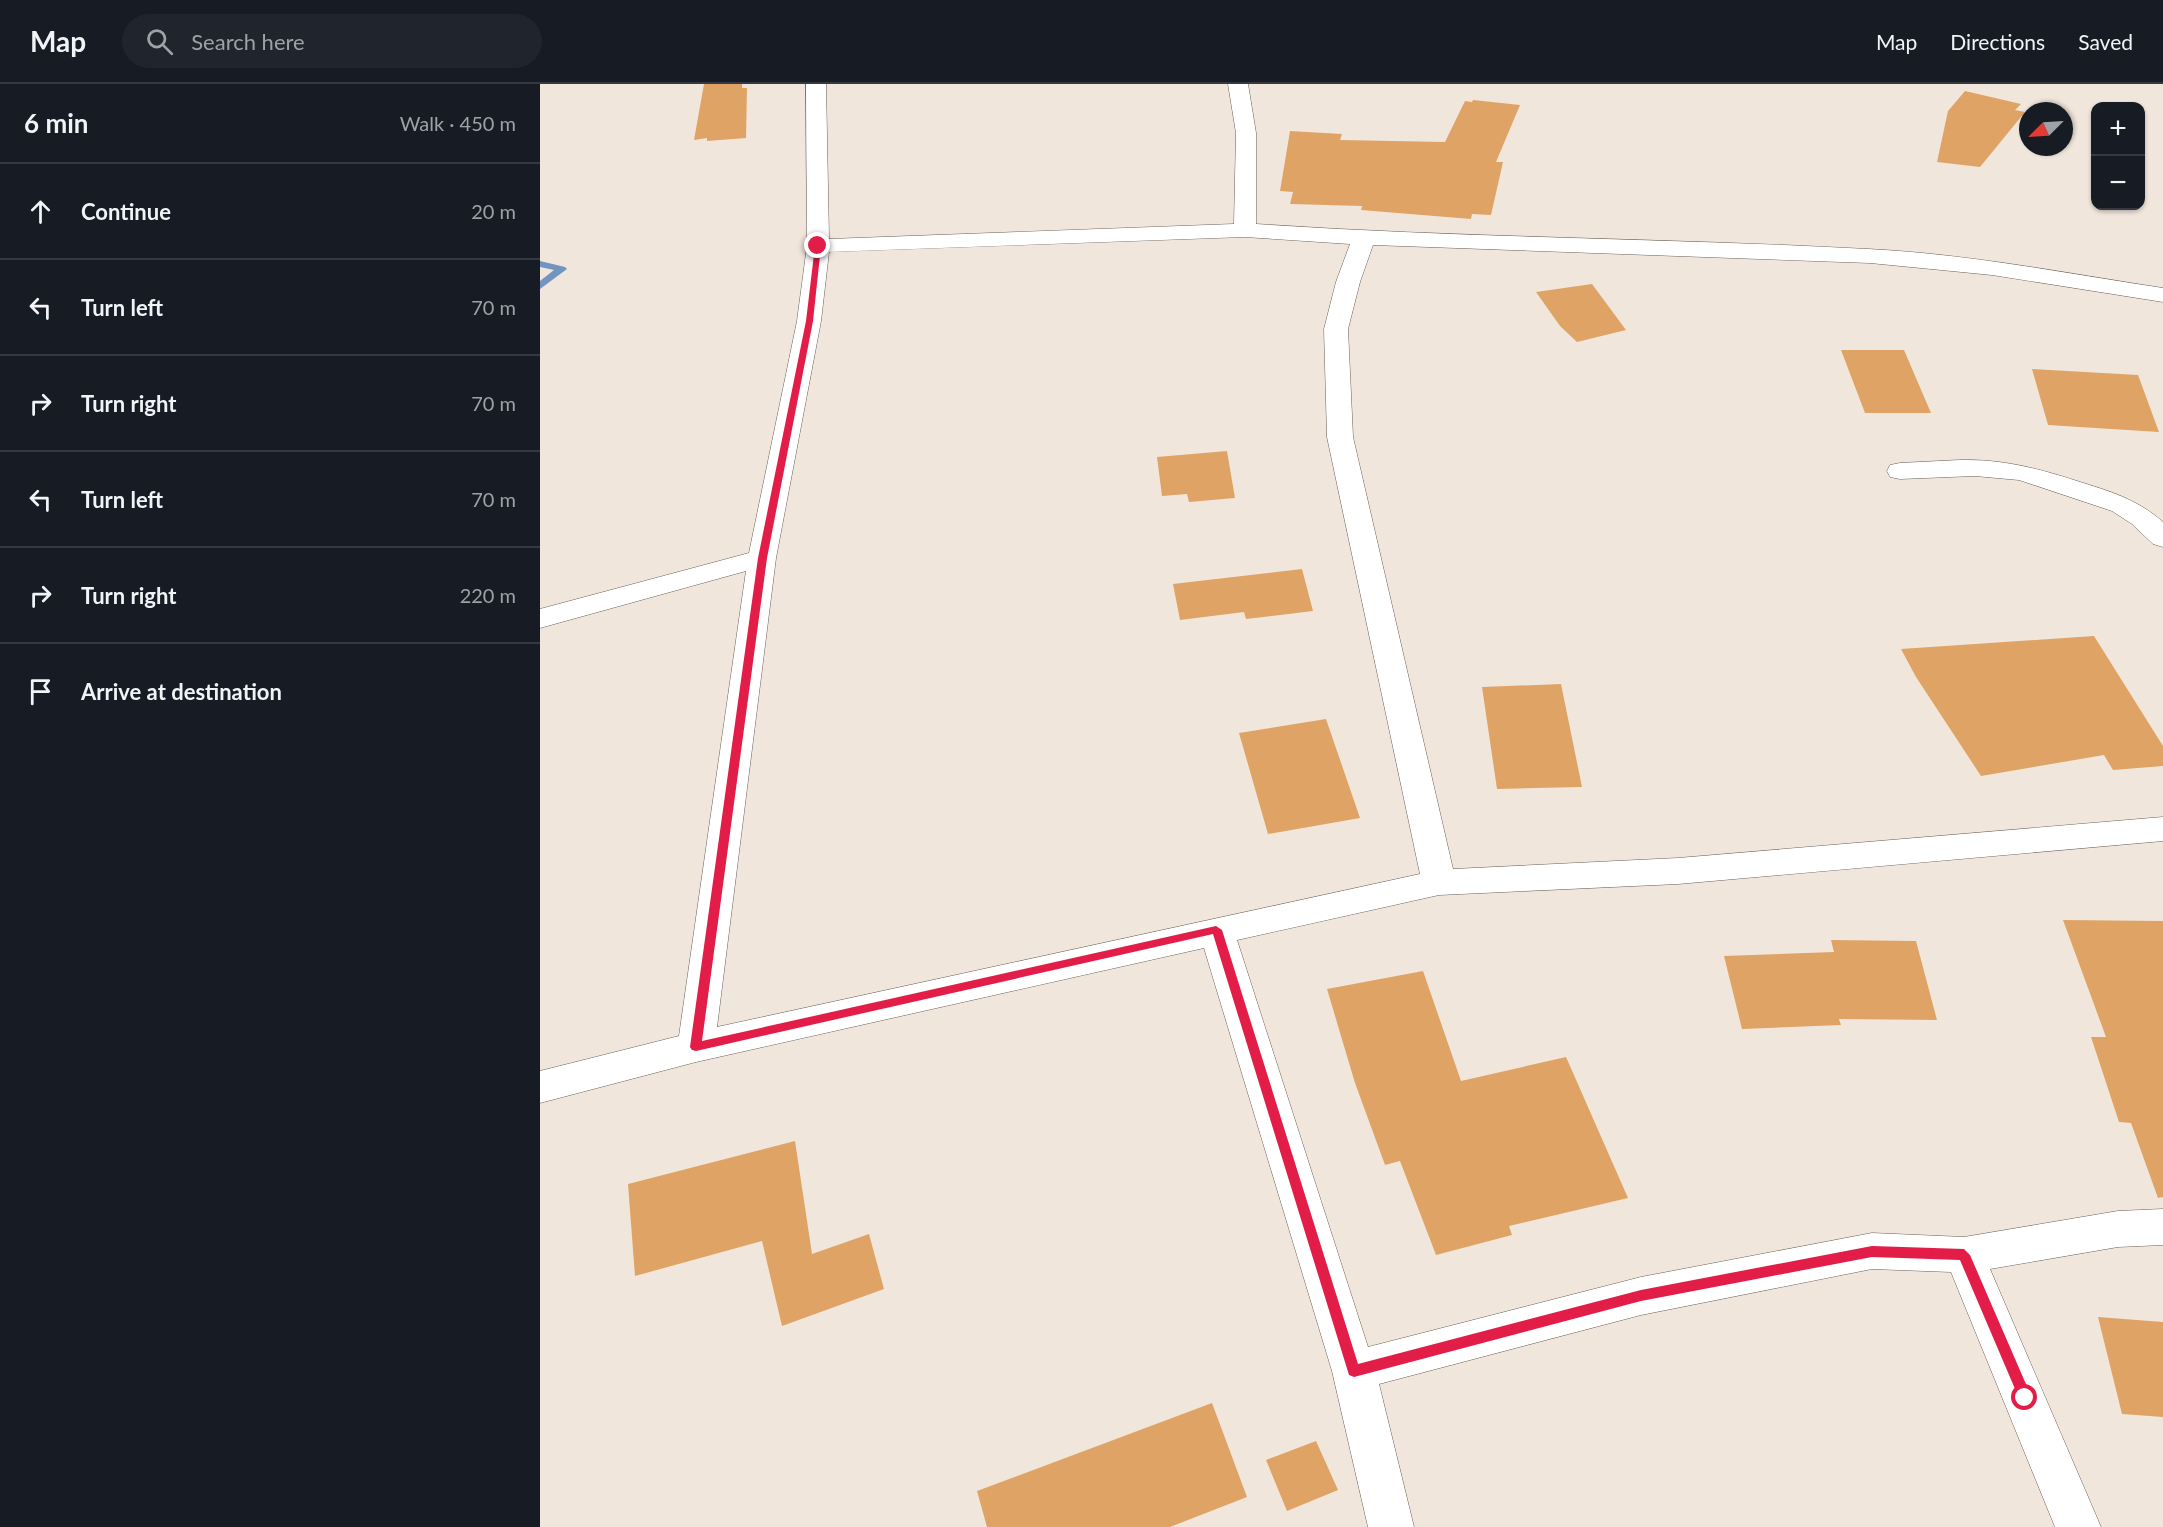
<!DOCTYPE html>
<meta charset="utf-8">
<style>
body{margin:0;font-family:Lato,sans-serif;background:#20242c;color:#f1f3f6}
.controls{position:absolute;right:18px;top:18px;display:grid;overflow:hidden;border-radius:12px;box-shadow:0 2px 4px #0004}
.controls button{width:54px;height:54px;display:grid;place-items:center;padding:0;border:0;border-bottom:2px solid #363941;background:#171b24;color:#f1f3f6;font:30px sans-serif}
.compass{position:absolute;left:1479px;top:18px;width:54px;height:54px;border-radius:50%;background:#171b24;box-shadow:0 2px 4px #0004;rotate:246deg}
.stop{position:absolute;width:18px;height:18px;margin:-14px;border:4px solid #e11d48;border-radius:50%;background:#fff}
.stop.end{background:#e11d48;border-color:#fff;box-shadow:0 2px 6px #0008}
.list{margin:0;padding:0;list-style:none}
h2{display:flex;justify-content:space-between;align-items:center;height:78px;margin:0;padding:0 24px;font-size:26px}
h2 small{font-size:20px;font-weight:400;color:#9ea1a6}
.list li{display:grid;grid-template-columns:39px 1fr auto;gap:18px;align-items:center;box-sizing:border-box;height:96px;padding:0 24px;border-top:2px solid #363941}
.list b{display:block;font-size:22px;white-space:nowrap}
.list em{font-size:20px;font-style:normal;color:#9ea1a6}
.icon{flex:none;width:33px;height:33px;fill:none;stroke:currentColor;stroke-width:2;stroke-linecap:round;stroke-linejoin:round}
.map{position:relative;flex:none;width:1623px;height:1443px;overflow:hidden}
header{display:flex;align-items:center;gap:36px;box-sizing:border-box;height:84px;padding:0 30px;background:#171b24;border-bottom:2px solid #363941}
header strong{font-size:28px}
nav{display:flex;gap:33px;margin-inline-start:auto;font-size:21px}
.search{width:420px;height:54px;background:#20242c;display:flex;align-items:center;gap:15px;box-sizing:border-box;padding:0 21px;border-radius:33px;color:#9ea1a6;font-size:22px}
main{display:flex}
aside{flex:1;background:#171b24}
.map>svg:first-child{display:block}
</style>
<header>
<strong>Map</strong>
<div class="search"><svg class="icon" aria-label="search" viewBox="0 0 24 24"><circle cx="10" cy="10" r="6"/><path d="M15 15l6 6"/></svg>Search here</div>
<nav><a>Map</a><a>Directions</a><a>Saved</a></nav>
</header>
<main>
<aside>
<h2>6 min<small>Walk · 450 m</small></h2>
<ul class="list">
<li><svg class="icon" aria-label="ahead" viewBox="0 0 24 24"><path d="M12 20V5M6 11l6-6 6 6"/></svg><div><b>Continue</b></div><em>20 m</em></li>
<li><svg class="icon" aria-label="left" viewBox="0 0 24 24"><path d="M17 20v-9H6M10 6l-5 5 5 5"/></svg><div><b>Turn left</b></div><em>70 m</em></li>
<li><svg class="icon" aria-label="right" viewBox="0 0 24 24"><path d="M7 20v-9h11M14 6l5 5-5 5"/></svg><div><b>Turn right</b></div><em>70 m</em></li>
<li><svg class="icon" aria-label="left" viewBox="0 0 24 24"><path d="M17 20v-9H6M10 6l-5 5 5 5"/></svg><div><b>Turn left</b></div><em>70 m</em></li>
<li><svg class="icon" aria-label="right" viewBox="0 0 24 24"><path d="M7 20v-9h11M14 6l5 5-5 5"/></svg><div><b>Turn right</b></div><em>220 m</em></li>
<li><svg class="icon" aria-label="arrive" viewBox="0 0 24 24"><path d="M6 21V4h12l-3 4 3 4H6"/></svg><div><b>Arrive at destination</b></div></li>
</ul>
</aside>
<div class="map">
<svg width="1623" height="1443" viewBox="0 0 1623 1443">
<rect width="100%" height="100%" fill="#f1e6dc"/>
<g fill="none" stroke-linecap="round" stroke-linejoin="round">
<!-- stream -->
<path fill="#7295c0" fill-rule="evenodd" d="M 0,177 L 25,183 L 27,185 L 0,205 L 0,197 L 14,186 L 0,183 Z"/>
</g>
<!-- building -->
<path fill="#dfa465" d="M 164,0 L 202,0 L 202,4 L 207,4 L 206,54 L 167,57 L 167,54 L 154,56 Z
M 1425,7 L 1481,20 L 1475,26 L 1485,28 L 1440,83 L 1397,78 L 1408,27 Z
M 933,16 L 980,21 L 956,78 L 963,78 L 951,131 L 932,130 L 931,135 L 821,126 L 822,122 L 750,120 L 753,108 L 740,107 L 750,47 L 802,50 L 800,56 L 905,58 L 925,17 L 932,18 Z
M 1052,200 L 1086,246 L 1037,258 L 1020,242 L 996,208 Z
M 1301,266 L 1364,266 L 1391,329 L 1325,329 Z
M 1492,285 L 1598,291 L 1619,348 L 1508,341 Z
M 687,367 L 695,414 L 649,418 L 647,410 L 622,412 L 617,373 Z
M 762,485 L 773,527 L 706,535 L 704,528 L 640,536 L 633,500 Z
M 1554,552 L 1623,662 L 1623,682 L 1573,686 L 1564,671 L 1441,692 L 1376,593 L 1361,565 Z
M 1021,600 L 1042,703 L 957,705 L 942,603 Z
M 786,635 L 820,734 L 728,750 L 699,649 Z
M 1523,836 L 1623,837 L 1623,1113 L 1618,1114 L 1591,1039 L 1579,1038 L 1551,953 L 1566,953 Z
M 1291,856 L 1376,857 L 1397,936 L 1299,935 L 1301,941 L 1202,945 L 1184,872 L 1294,868 Z
M 883,887 L 921,997 L 1026,973 L 1088,1114 L 969,1142 L 972,1151 L 896,1171 L 860,1077 L 845,1081 L 815,999 L 787,905 Z
M 255,1057 L 272,1170 L 329,1150 L 344,1205 L 242,1242 L 222,1157 L 95,1192 L 88,1100 Z
M 1558,1233 L 1623,1238 L 1623,1333 L 1582,1330 Z
M 672,1319 L 707,1413 L 630,1443 L 447,1443 L 437,1407 Z
M 776,1357 L 798,1406 L 747,1427 L 726,1376 Z"/>
<g fill="none" stroke-linecap="round" stroke-linejoin="round">
<defs>
<path id="street" d="M 266,0 L 286,0 L 289,155 L 694,140 L 696,49 L 688,0 L 708,0 L 716,49 L 716,140 C 920,154 1125,154 1328,165 C 1427,170 1525,189 1623,204 L 1623,218 L 1452,191 L 1330,179 L 833,161 L 820,198 L 808,245 L 813,353 L 913,785 L 1138,774 L 1623,733 L 1623,757 L 1138,800 L 899,811 L 697,856 L 828,1263 L 1101,1193 L 1332,1149 L 1424,1153 L 1578,1127 L 1623,1125 L 1623,1161 L 1578,1163 L 1450,1185 L 1561,1443 L 1515,1443 L 1411,1188 L 1332,1185 L 1101,1231 L 839,1300 L 874,1443 L 828,1443 L 792,1287 L 664,864 L 156,978 L 0,1019 L 0,987 L 139,952 L 206,487 L 0,544 L 0,525 L 209,469 L 257,237 L 267,162 ZM 705,153 L 810,160 L 796,198 L 784,245 L 787,353 L 880,790 L 177,943 L 236,474 L 281,237 L 289,168 Z
M 1420,376 C 1461,375 1497,384 1537,397 C 1569,407 1597,415 1623,438 L 1623,463 L 1613,460 L 1592,440 L 1572,427 L 1479,396 L 1435,392 L 1360,395 L 1350,393 L 1347,387 L 1350,381 L 1360,379 Z"/>
</defs>
<!-- street casing -->
<use href="#street" stroke="#695f57" stroke-width="1"/>
<!-- street -->
<use href="#street" fill="#fff" fill-rule="evenodd"/>
</g>
<!-- route -->
<path fill="#e11d48" d="M 278,160 L 281,162 L 273,237 L 227,474 L 162,957 L 676,842 L 682,846 L 818,1280 L 1101,1206 L 1332,1162 L 1424,1165 L 1430,1171 L 1492,1314 L 1490,1319 L 1481,1319 L 1420,1176 L 1332,1173 L 1101,1217 L 814,1293 L 809,1291 L 673,850 L 156,967 L 152,966 L 150,963 L 218,474 L 266,237 L 275,162 Z"/>
</svg>
<div class="controls">
<button>+</button>
<button>−</button>
</div>
<svg class="compass" viewBox="-18 -18 36 36"><path d="M0-13l5 13h-10z" fill="#e53935"/><path d="M0 13l5-13h-10z" fill="#9ea1a6"/></svg>
<div class="stop" style="left:1485px;top:1314px"></div>
<div class="stop end" style="left:278px;top:162px"></div>
</div>
</main>
